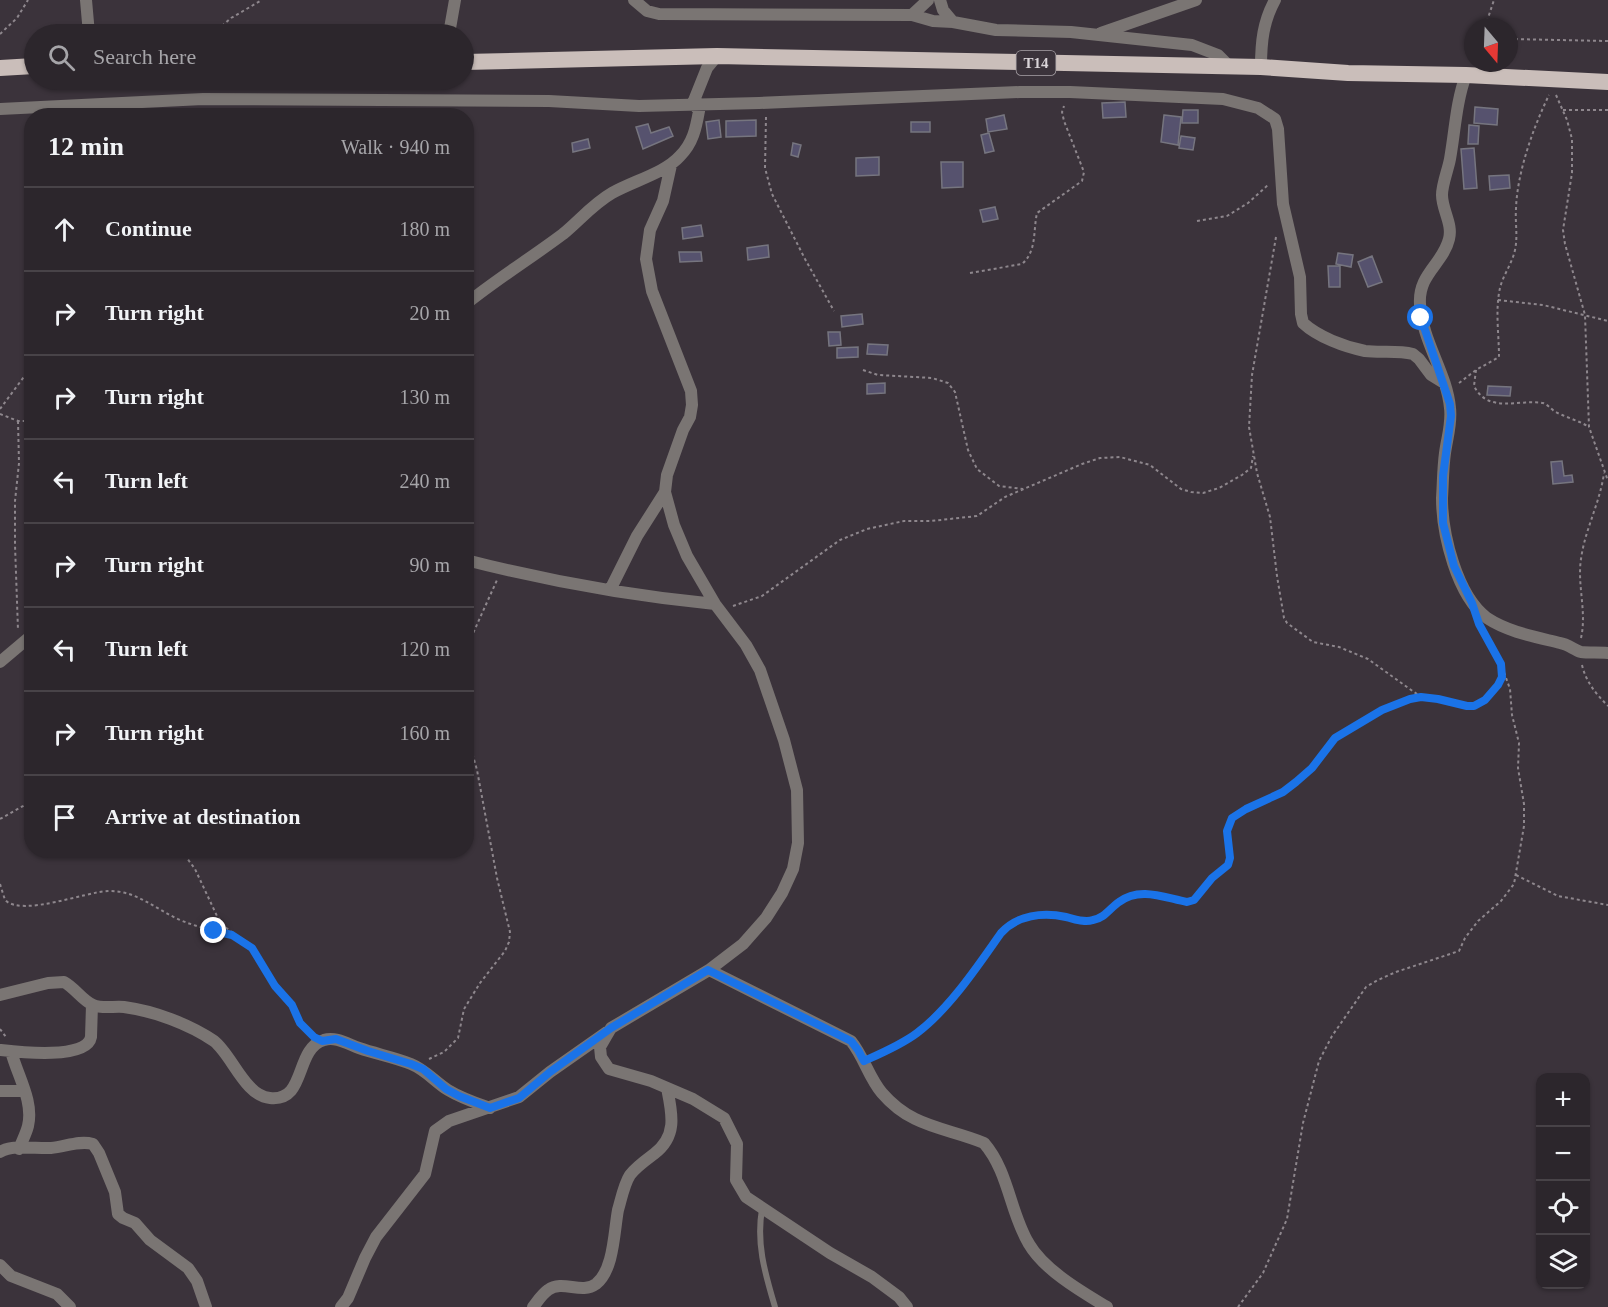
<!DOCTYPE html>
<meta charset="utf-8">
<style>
body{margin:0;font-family:Georgia,serif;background:#383238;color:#f1f3f6}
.controls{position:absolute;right:18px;bottom:18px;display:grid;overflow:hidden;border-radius:12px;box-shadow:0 2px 4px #0004}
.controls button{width:54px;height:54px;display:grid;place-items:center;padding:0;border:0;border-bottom:2px solid #484348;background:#2c262c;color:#f1f3f6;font:30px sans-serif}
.compass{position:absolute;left:1464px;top:18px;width:54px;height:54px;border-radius:50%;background:#2c262c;box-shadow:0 2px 4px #0004;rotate:161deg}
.stop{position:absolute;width:18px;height:18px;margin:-14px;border:4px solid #1a73e8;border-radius:50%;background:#fff}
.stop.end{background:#1a73e8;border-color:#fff;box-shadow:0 2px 6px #0008}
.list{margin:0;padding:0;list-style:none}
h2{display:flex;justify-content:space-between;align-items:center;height:78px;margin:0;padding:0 24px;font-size:26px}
h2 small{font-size:20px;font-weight:400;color:#a6a5a9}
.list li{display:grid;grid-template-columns:39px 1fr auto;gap:18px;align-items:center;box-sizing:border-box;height:84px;padding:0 24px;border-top:2px solid #484348}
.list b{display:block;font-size:22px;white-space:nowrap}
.list em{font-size:20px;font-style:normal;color:#a6a5a9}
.icon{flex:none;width:33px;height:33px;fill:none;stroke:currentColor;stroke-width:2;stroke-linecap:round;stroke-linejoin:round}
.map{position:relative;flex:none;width:1608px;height:1307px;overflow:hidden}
.search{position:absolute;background:#2c262c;box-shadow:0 2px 4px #0004;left:24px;top:24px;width:450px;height:66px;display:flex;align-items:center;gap:15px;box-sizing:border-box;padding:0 21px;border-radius:33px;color:#a6a5a9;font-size:22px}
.panel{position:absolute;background:#2c262c;box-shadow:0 2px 4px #0004;left:24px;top:108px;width:450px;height:750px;border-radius:24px}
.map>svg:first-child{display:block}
</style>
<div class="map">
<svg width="1608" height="1307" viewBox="0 0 1608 1307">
<rect width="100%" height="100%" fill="#3b333b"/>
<!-- building -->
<path fill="#56526e" stroke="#76757f" stroke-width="1.5" d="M 1125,102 L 1126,117 L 1103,118 L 1102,103 Z
M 1475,107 L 1498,109 L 1497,125 L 1474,123 Z
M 1183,110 L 1198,110 L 1198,123 L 1182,123 Z
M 1004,115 L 1007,129 L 988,132 L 986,119 Z
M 1164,115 L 1181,117 L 1178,145 L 1161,142 Z
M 719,120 L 721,137 L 708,139 L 706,122 Z
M 756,120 L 756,136 L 726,137 L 726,121 Z
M 911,122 L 930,122 L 930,132 L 911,132 Z
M 648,124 L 651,133 L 669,127 L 673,136 L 643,149 L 636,127 Z
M 1469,125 L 1479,126 L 1478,144 L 1468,144 Z
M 989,133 L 994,151 L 985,153 L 981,135 Z
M 1181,136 L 1195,138 L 1193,150 L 1179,148 Z
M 588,139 L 590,148 L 573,152 L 572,143 Z
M 793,143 L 801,145 L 798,157 L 791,155 Z
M 1474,148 L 1477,188 L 1464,189 L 1461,149 Z
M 879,157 L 879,175 L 856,176 L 856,158 Z
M 941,162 L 963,162 L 963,187 L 942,188 Z
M 1509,175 L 1510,188 L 1490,190 L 1489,176 Z
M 995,207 L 998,219 L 983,222 L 980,210 Z
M 701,225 L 703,236 L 683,239 L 682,228 Z
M 768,245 L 769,257 L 748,260 L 747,248 Z
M 679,252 L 701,252 L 702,261 L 680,262 Z
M 1338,253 L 1353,255 L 1351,267 L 1336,264 Z
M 1372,256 L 1382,282 L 1368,287 L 1358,262 Z
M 1328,266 L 1340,266 L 1340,287 L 1329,287 Z
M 862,314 L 863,324 L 842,327 L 841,316 Z
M 828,332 L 840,332 L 841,345 L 829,346 Z
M 868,344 L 888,345 L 887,355 L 867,354 Z
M 858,347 L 858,357 L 837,358 L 837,348 Z
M 885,383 L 885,393 L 867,394 L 867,384 Z
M 1488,386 L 1511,387 L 1510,396 L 1487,395 Z
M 1562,461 L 1564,476 L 1572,475 L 1573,482 L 1553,484 L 1551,462 Z"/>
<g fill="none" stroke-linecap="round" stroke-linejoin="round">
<!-- path -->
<path stroke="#8e878d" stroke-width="2" stroke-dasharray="3 3" stroke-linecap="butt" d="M 1485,27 L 1494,0
M 0,34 L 17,18 L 28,0
M 213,34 L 231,18 L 262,0
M 1509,39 L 1608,41
M 1556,95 L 1567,120 L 1572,139 L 1572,173 L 1563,230 L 1565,244 L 1585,315 L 1589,427 L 1608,481
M 1563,110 L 1608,110
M 766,117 L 765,168 L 772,194 L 805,259 L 834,311
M 1197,221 L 1227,216 L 1248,203 L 1269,184
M 1276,237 L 1252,375 L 1249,427 L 1257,473 L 1270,517 L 1277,576 L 1284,618 L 1287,623 L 1313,642 L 1339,647 L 1368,659 L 1421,697
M 970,273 L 1022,264 C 1037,251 1033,231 1037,213 L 1082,181 L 1084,172 L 1064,121 L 1062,112 L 1064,106
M 1498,300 L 1543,305 L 1608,321
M 863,370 L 878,375 L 932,378 L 948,383 L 955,392 L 968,450 L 977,469 L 999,486 L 1023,489
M 1476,370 L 1474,386 C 1488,414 1519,399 1543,403 C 1548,405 1550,408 1554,411 C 1564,417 1578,420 1589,427
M 1459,383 L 1476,370 L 1499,357 C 1499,335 1495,310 1500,288 C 1503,275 1512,264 1515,250 C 1518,236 1515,223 1516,209 C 1517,173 1533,128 1549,95
M 0,409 L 32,366
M 0,414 L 18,421 L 32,421
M 18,421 L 19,463 L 15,501 L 15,545 L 18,630
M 733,606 L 762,596 L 840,540 L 867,529 L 904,521 L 931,521 L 977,516 L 1005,497 L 1082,464 L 1100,458 L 1120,457 L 1150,465 L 1181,489 L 1191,492 L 1203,493 L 1219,488 L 1242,475 L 1251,468 L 1253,456
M 1581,638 C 1587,612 1577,585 1581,559 C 1585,529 1600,503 1604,473
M 466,649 L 497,580
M 1582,665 C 1586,682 1596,694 1608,706
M 0,819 L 32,801
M 181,850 L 195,869 L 217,916 L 225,927 L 252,948 L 259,957 L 275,986 L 292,1005 L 300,1023 L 309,1033
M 1516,875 L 1558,896 L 1608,905
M 0,884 L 5,900 C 22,917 85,892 108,891 C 136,890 155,909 180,920 C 197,927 214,931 232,935
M 0,1029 L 6,1037
M 876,1056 C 945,1025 961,977 1008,926 C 1024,916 1043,913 1062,916 C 1071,918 1080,922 1089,921 C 1105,920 1111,906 1123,899 C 1143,887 1167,899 1187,902 C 1200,898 1206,882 1217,873 C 1222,870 1229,868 1230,861 C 1233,841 1217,831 1237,813 C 1261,801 1285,793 1305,775 C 1315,766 1321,753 1330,743 C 1342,729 1383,708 1401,702 C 1416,697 1431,696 1446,701 C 1453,703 1461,706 1468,706 C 1482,706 1498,691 1502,678 C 1503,674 1501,668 1501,664
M 429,1059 L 444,1052 L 458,1038 L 464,1009 L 480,983 L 505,951 L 509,942 L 510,932 L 497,878 L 477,770 L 466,731
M 1238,1307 L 1263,1273 L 1287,1219 L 1303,1123 L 1319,1061 L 1332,1036 L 1366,987 L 1378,980 L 1396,972 L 1459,951 L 1465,938 L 1478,921 L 1501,901 L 1514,884 L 1524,826 L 1524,804 L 1518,768 L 1519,743 L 1512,715 L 1510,689 L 1501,664 L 1483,631"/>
<!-- service -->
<path stroke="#7a7573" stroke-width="6" d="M 762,1209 C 756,1244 765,1273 775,1307"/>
<!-- minor -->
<path stroke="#7a7573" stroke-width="12" d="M 86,0 L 89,34
M 634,0 L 647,11 L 659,14 L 912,15 L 933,21 L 953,22
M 940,0 L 943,10 L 953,22 L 996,30 L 1071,32 L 1192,45 L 1218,55 L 1230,67
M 912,15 L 928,0
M 1101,33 L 1196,0
M 449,34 L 455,0
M 1261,67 C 1261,42 1263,22 1275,0
M 1466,75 C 1456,102 1455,131 1450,159 C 1448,170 1442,184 1442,195 C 1442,210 1453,224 1449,239 C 1443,264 1418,274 1420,304 C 1422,341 1447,373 1450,408 C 1452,423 1447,438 1445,453 C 1443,467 1443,483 1442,498 C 1442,534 1457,596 1487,618 C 1508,632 1536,637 1560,643 C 1568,644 1574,650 1581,652 C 1589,653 1599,652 1608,653
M 0,109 L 203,99 L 549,101 L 639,106 L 759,103 L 1020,92 L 1070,92 L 1223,99 L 1258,108 L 1275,119 L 1278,129 L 1283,204 L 1300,277 L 1301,314 L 1303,323 C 1318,337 1345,347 1365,351 C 1381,353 1397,350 1413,354 L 1419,359 L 1431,375 L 1444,383
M 671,165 L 663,201 L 650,230 L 646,259 L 652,291 L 691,391 L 692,405 L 690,417 L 683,430 L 667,475 L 665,492 L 674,525 L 687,556 L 715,604 L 746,645 L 760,670 L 784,740 L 797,790 L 798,843 L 793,869 L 782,893 L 766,918 L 743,944 L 709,970 L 611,1028 L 600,1047 L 601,1057 L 609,1069 L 651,1081 L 693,1099 L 724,1118 L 737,1144 L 736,1180 L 746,1197 L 830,1253 L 872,1277 L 899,1297 L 907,1307
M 466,304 C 497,279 531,258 563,234 C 580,220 593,204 612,193 C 633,181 665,173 680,156 C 693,143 696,128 699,111 L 693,103 L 707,68 L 717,56
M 466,560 C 548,581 631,596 715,604
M 610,590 L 637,536 L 665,492
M 0,662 L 32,635
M 709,970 L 851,1041 C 864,1057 869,1078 882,1093 C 912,1128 945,1127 984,1143 C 1009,1172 1010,1213 1029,1244 C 1044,1270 1082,1292 1107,1307
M 0,995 L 48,983 L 64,982 C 75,988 82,1000 93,1005 C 102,1009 114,1006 124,1007 C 154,1011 189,1024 214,1041 C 232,1055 245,1096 270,1098 C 307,1102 294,1049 324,1040 C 335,1036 348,1044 359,1048 C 376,1054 394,1057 411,1064 C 426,1070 435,1082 448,1090 C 461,1098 476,1103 490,1108
M 0,1050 C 18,1052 87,1060 91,1037 L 92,1005
M 11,1051 C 17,1075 34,1101 28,1126 C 26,1134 22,1141 19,1149
M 0,1091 L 24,1091
M 0,1152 C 13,1144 36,1149 51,1148 C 65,1147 79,1140 93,1144 L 99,1153 L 115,1192 L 118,1214 L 123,1218 L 135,1223 L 150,1240 L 188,1268 L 197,1281 L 206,1307
M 0,1265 L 11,1276 L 57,1294 L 70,1307
M 341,1307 L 348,1298 L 365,1258 L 376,1237 L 425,1174 L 435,1131 L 449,1121 L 519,1097 L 550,1072 L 607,1032
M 533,1307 C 537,1302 542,1294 548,1290 C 563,1279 581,1295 596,1284 C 614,1270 614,1231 618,1210 C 621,1200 624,1184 630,1175 C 636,1167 646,1160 654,1154 C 678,1136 672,1113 667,1088"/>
<!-- trunk -->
<path stroke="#cabeba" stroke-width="16" d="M 464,62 L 717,56 L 1261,67 L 1348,73 L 1466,75 L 1608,82
M 0,68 L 34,66"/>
</g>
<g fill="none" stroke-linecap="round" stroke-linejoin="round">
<!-- route -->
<path stroke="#1a73e8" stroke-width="8" d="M 214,931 L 232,935 L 252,948 L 275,986 L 292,1005 L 300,1023 L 314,1037 L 322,1041 L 336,1039 L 368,1051 L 411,1064 L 423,1069 L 446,1089 L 459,1096 L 490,1108 L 519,1098 L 550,1072 L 611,1028 L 708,970 L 851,1041 L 858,1050 L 864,1061 C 882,1053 901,1045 917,1033 C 949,1009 978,966 1001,933 C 1017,915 1043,912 1066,917 C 1075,919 1084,923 1093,920 C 1105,918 1110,908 1119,902 C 1140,886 1165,898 1187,902 L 1194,900 L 1212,878 L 1228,865 L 1230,858 L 1227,831 L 1232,818 L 1246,809 L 1283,792 L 1296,782 L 1312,768 L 1335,738 L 1382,710 L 1410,699 L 1421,697 L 1438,699 L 1467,706 L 1474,706 L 1485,700 L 1498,685 L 1502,677 L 1501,664 L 1479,624 L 1472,603 L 1454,566 L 1443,523 L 1443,476 L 1451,416 L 1450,404 L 1421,318"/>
</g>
<g text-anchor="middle" stroke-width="6" stroke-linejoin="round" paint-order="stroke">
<!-- shield labels -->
<rect fill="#3b333b" stroke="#aaa4a9" stroke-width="1.5" x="1016.5" y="51" width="39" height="24" rx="4.5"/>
<g font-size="15" font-weight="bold" fill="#d9d4d8">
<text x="1036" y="68">T14</text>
</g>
</g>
</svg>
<div class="controls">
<button>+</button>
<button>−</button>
<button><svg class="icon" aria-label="locate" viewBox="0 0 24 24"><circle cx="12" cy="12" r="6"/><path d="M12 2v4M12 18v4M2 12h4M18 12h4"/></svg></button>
<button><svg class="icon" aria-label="layers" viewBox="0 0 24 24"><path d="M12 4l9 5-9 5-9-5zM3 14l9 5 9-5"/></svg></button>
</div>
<svg class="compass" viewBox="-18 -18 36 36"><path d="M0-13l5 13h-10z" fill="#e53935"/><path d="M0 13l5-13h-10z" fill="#a6a5a9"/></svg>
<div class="stop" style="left:1421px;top:318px"></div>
<div class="stop end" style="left:214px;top:931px"></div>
<div class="search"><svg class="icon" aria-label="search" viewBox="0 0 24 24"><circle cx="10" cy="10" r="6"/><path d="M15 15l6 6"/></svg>Search here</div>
<section class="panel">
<h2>12 min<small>Walk · 940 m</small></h2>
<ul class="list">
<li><svg class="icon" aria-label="ahead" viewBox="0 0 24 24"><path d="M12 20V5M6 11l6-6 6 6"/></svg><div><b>Continue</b></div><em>180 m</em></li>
<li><svg class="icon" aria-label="right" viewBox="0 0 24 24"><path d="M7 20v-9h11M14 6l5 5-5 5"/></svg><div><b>Turn right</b></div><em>20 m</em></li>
<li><svg class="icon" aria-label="right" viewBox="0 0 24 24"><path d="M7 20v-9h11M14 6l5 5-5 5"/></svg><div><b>Turn right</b></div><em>130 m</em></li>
<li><svg class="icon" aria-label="left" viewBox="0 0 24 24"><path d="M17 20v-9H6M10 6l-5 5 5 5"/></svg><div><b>Turn left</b></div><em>240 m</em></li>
<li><svg class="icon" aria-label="right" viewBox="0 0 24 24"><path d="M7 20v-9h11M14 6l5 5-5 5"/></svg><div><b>Turn right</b></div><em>90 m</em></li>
<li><svg class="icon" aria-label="left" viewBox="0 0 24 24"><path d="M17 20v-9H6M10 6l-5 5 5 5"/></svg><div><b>Turn left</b></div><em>120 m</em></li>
<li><svg class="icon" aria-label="right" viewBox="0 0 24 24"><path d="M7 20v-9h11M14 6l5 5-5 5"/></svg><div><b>Turn right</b></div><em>160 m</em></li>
<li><svg class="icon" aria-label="arrive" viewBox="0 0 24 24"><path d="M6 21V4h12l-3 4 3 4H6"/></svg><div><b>Arrive at destination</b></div></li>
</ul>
</section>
</div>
